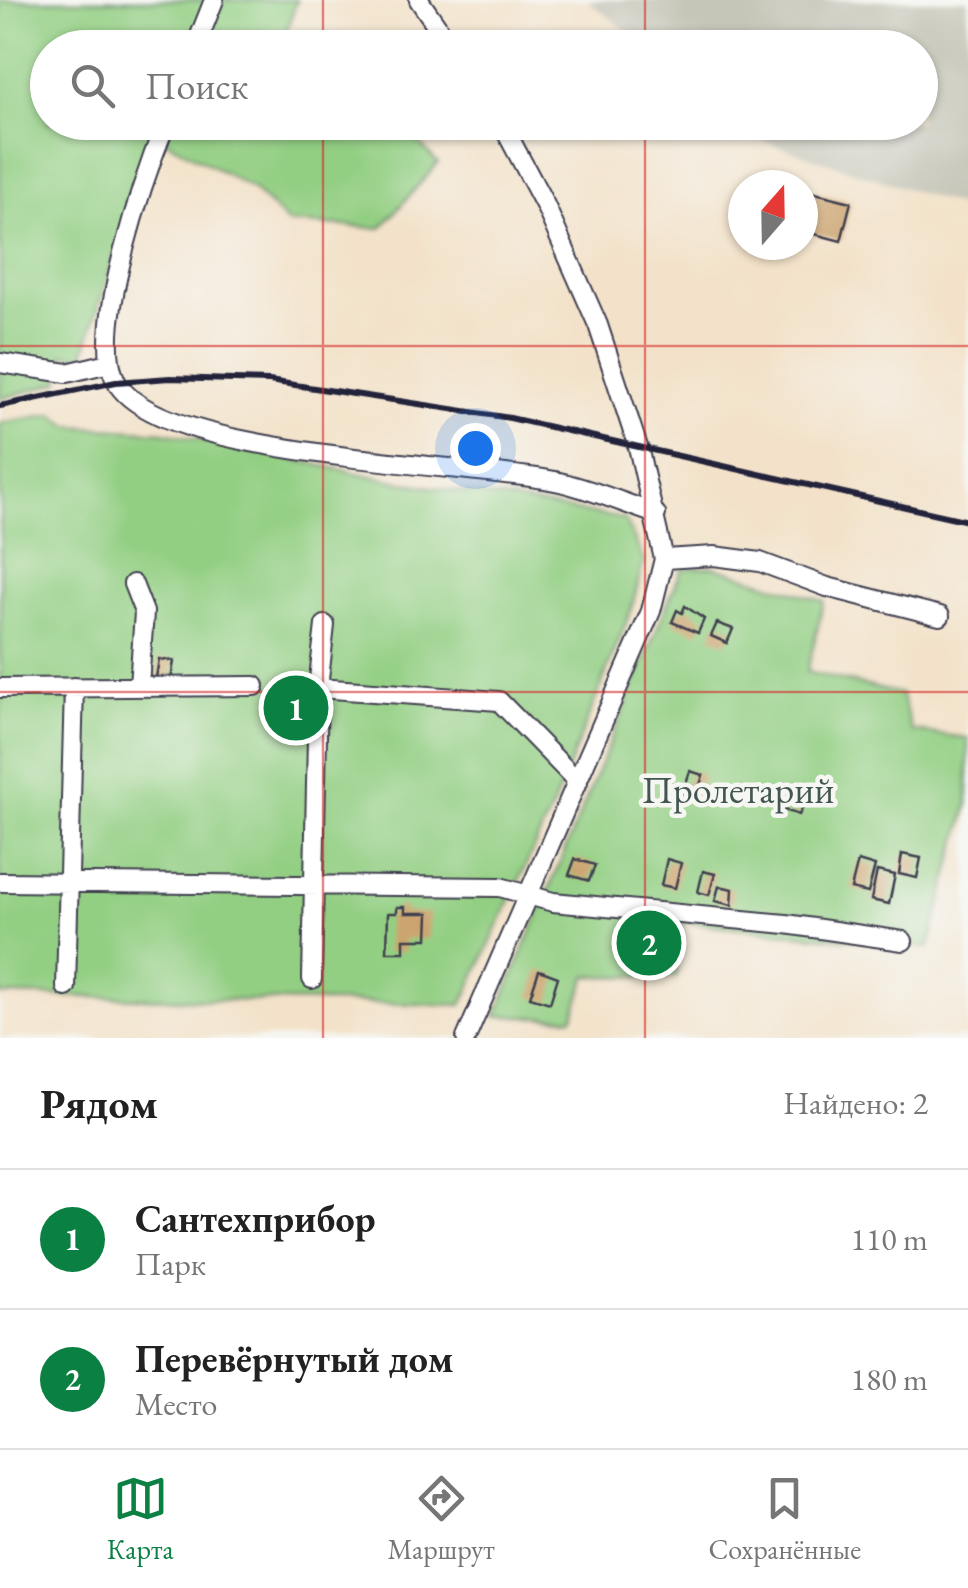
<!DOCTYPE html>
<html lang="ru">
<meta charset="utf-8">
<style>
body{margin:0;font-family:"EB Garamond",serif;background:#f6f6f6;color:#222}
.compass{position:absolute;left:728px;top:170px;width:90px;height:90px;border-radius:50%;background:#fff;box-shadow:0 2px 8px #0004;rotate:20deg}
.you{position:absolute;left:475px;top:448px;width:35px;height:35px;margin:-25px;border:8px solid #fff;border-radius:50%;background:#1a73e8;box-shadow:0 0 0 15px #1a73e833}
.badge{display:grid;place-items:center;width:65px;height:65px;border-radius:50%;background:#0b8043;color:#fff;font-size:32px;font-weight:700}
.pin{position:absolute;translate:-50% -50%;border:5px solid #fff;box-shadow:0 2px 10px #0006}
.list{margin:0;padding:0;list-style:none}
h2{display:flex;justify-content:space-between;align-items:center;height:130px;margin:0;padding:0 40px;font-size:42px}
h2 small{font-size:32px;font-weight:400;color:#767676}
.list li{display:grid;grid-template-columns:65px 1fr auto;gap:30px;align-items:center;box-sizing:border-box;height:140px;padding:0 40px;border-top:2px solid #e0e0e0}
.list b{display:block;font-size:38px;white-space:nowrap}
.list p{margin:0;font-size:32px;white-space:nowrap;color:#767676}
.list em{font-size:32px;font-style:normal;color:#767676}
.icon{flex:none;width:55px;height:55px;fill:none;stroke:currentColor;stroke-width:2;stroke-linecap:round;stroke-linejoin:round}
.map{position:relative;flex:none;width:968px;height:1038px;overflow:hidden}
.search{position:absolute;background:#fff;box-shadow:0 2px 8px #0004;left:30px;right:30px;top:30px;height:110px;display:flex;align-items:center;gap:25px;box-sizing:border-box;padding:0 35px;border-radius:55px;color:#767676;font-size:38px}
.sheet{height:410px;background:#fff}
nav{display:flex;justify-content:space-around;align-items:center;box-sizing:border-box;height:140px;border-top:2px solid #e0e0e0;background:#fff;font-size:28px;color:#767676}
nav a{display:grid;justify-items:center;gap:5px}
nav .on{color:#0b8043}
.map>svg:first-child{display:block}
</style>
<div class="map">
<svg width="968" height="1038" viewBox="0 0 968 1038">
<rect width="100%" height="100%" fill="#f6f6f2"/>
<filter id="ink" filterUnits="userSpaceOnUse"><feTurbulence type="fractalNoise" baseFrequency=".01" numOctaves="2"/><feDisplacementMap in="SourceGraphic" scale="20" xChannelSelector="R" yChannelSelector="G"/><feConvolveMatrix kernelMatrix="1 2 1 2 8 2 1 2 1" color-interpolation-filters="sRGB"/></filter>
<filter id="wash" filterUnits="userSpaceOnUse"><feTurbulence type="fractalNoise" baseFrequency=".0048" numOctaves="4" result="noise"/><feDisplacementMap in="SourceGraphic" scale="40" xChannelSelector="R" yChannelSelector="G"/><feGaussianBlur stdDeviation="2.25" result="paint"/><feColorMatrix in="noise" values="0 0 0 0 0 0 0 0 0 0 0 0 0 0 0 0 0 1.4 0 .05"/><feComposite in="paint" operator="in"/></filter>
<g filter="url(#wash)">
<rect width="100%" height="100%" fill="#f3e2c9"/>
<!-- industrial -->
<path fill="#c5c5b8" d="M 587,0 L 968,0 L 968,209 L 766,142 L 742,123 L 920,122 L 920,48 L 647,47 Z"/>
<!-- green -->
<path fill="#93cf83" stroke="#5a785f" stroke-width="2.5" d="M 0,0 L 297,0 L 284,37 L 298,47 L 48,48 L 48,122 L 400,123 L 438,163 L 381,228 L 288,223 L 251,188 L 152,133 L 83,357 L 64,354 L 59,382 L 0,399 Z
M 53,414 L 69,426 L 164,432 L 395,481 L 625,519 L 644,561 L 631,610 L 553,806 L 462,1005 L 0,995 L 0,423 Z
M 712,566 L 824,601 L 807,672 L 901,694 L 912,731 L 968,738 L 968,804 L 929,948 L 684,922 L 676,977 L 587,976 L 573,1018 L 496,1016 L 682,569 Z"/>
<g id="blocks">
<!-- building -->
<path fill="#cca470" d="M 803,190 L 851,202 L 841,241 L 803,231 Z
M 685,606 L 704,619 L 698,633 L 672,622 L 677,610 L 682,613 Z
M 717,623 L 733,629 L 727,643 L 711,636 Z
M 159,659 L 174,661 L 171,680 L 156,678 Z
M 690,771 L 703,775 L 696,799 L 682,795 Z
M 790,793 L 807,798 L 799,815 L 784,810 Z
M 902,854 L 921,858 L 917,878 L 899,874 Z
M 575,859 L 595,865 L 589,881 L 569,875 Z
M 667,859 L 681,863 L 675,888 L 661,885 Z
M 858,861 L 875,866 L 868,893 L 851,889 Z
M 703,871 L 715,874 L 709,895 L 698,892 Z
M 877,871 L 895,875 L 889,904 L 871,900 Z
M 719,886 L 733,889 L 732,905 L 715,901 Z
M 397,907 L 405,907 L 405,913 L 429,913 L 428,939 L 404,939 L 404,952 L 387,952 L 388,913 L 397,913 Z
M 634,934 L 664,937 L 662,962 L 632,958 Z
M 539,970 L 558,977 L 550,1003 L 530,997 Z"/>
</g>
</g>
<g filter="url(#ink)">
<use href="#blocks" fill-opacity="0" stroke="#413f50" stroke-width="2.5"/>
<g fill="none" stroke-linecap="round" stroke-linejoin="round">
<defs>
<path id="minor" d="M 419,0 L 452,48
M 195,48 L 214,0
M 166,122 C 145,175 91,327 115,379 C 151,458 469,463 555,481 C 589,488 623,503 656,514
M 0,363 L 67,373 L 109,363
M 664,559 L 714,556 L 760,562 L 827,587 L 940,616
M 133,584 L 144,612 L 139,686
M 0,688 L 255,686
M 318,688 L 499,701 L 578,782
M 0,882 L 500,887 L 553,902 L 786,924 L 903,941
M 312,979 L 318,688 L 325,625
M 66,987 L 74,687
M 466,1038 L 651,611 L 664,559 L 638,447 L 598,325 L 545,205 L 501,122"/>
</defs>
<!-- minor casing -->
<use href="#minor" stroke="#413f50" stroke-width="22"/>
<!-- path -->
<path stroke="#413f50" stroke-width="4" stroke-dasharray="2.5 8" stroke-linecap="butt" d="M 273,687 L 299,687"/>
<!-- minor -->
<use href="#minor" stroke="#fff" stroke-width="18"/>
<!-- rail -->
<path stroke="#22223b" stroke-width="6" d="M 0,406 L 116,382 L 170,378 L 269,381 L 510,418 L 968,521"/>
</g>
</g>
<!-- grid -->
<path fill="none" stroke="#d62828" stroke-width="2.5" stroke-opacity="0.55" d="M 323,0 L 323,48M 645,0 L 645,48M 323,122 L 323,1038M 645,122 L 645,1038M 0,346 L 968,346M 0,692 L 968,692"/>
<g text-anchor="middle" stroke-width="9" stroke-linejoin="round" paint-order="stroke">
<!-- park labels -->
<g font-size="38" fill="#445651" stroke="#f6f6f2">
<text x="738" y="803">Пролетарий</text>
</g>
</g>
</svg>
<svg class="compass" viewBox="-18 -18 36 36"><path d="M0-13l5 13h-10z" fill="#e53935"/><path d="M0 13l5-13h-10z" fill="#767676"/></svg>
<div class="you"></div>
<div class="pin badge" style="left:296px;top:708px">1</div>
<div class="pin badge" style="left:649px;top:943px">2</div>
<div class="search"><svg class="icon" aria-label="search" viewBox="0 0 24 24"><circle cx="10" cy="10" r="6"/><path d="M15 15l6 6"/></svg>Поиск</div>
</div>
<section class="sheet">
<h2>Рядом<small>Найдено: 2</small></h2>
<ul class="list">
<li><span class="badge">1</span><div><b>Сантехприбор</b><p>Парк</p></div><em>110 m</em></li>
<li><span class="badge">2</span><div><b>Перевёрнутый дом</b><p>Место</p></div><em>180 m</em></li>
</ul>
</section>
<nav>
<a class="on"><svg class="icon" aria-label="map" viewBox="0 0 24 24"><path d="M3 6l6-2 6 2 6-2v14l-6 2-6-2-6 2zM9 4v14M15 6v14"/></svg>Карта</a>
<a><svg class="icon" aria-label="directions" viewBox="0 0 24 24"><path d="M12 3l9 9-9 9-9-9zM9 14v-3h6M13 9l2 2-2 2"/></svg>Маршрут</a>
<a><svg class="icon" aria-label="saved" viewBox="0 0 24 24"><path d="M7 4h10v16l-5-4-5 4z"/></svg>Сохранённые</a>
</nav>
